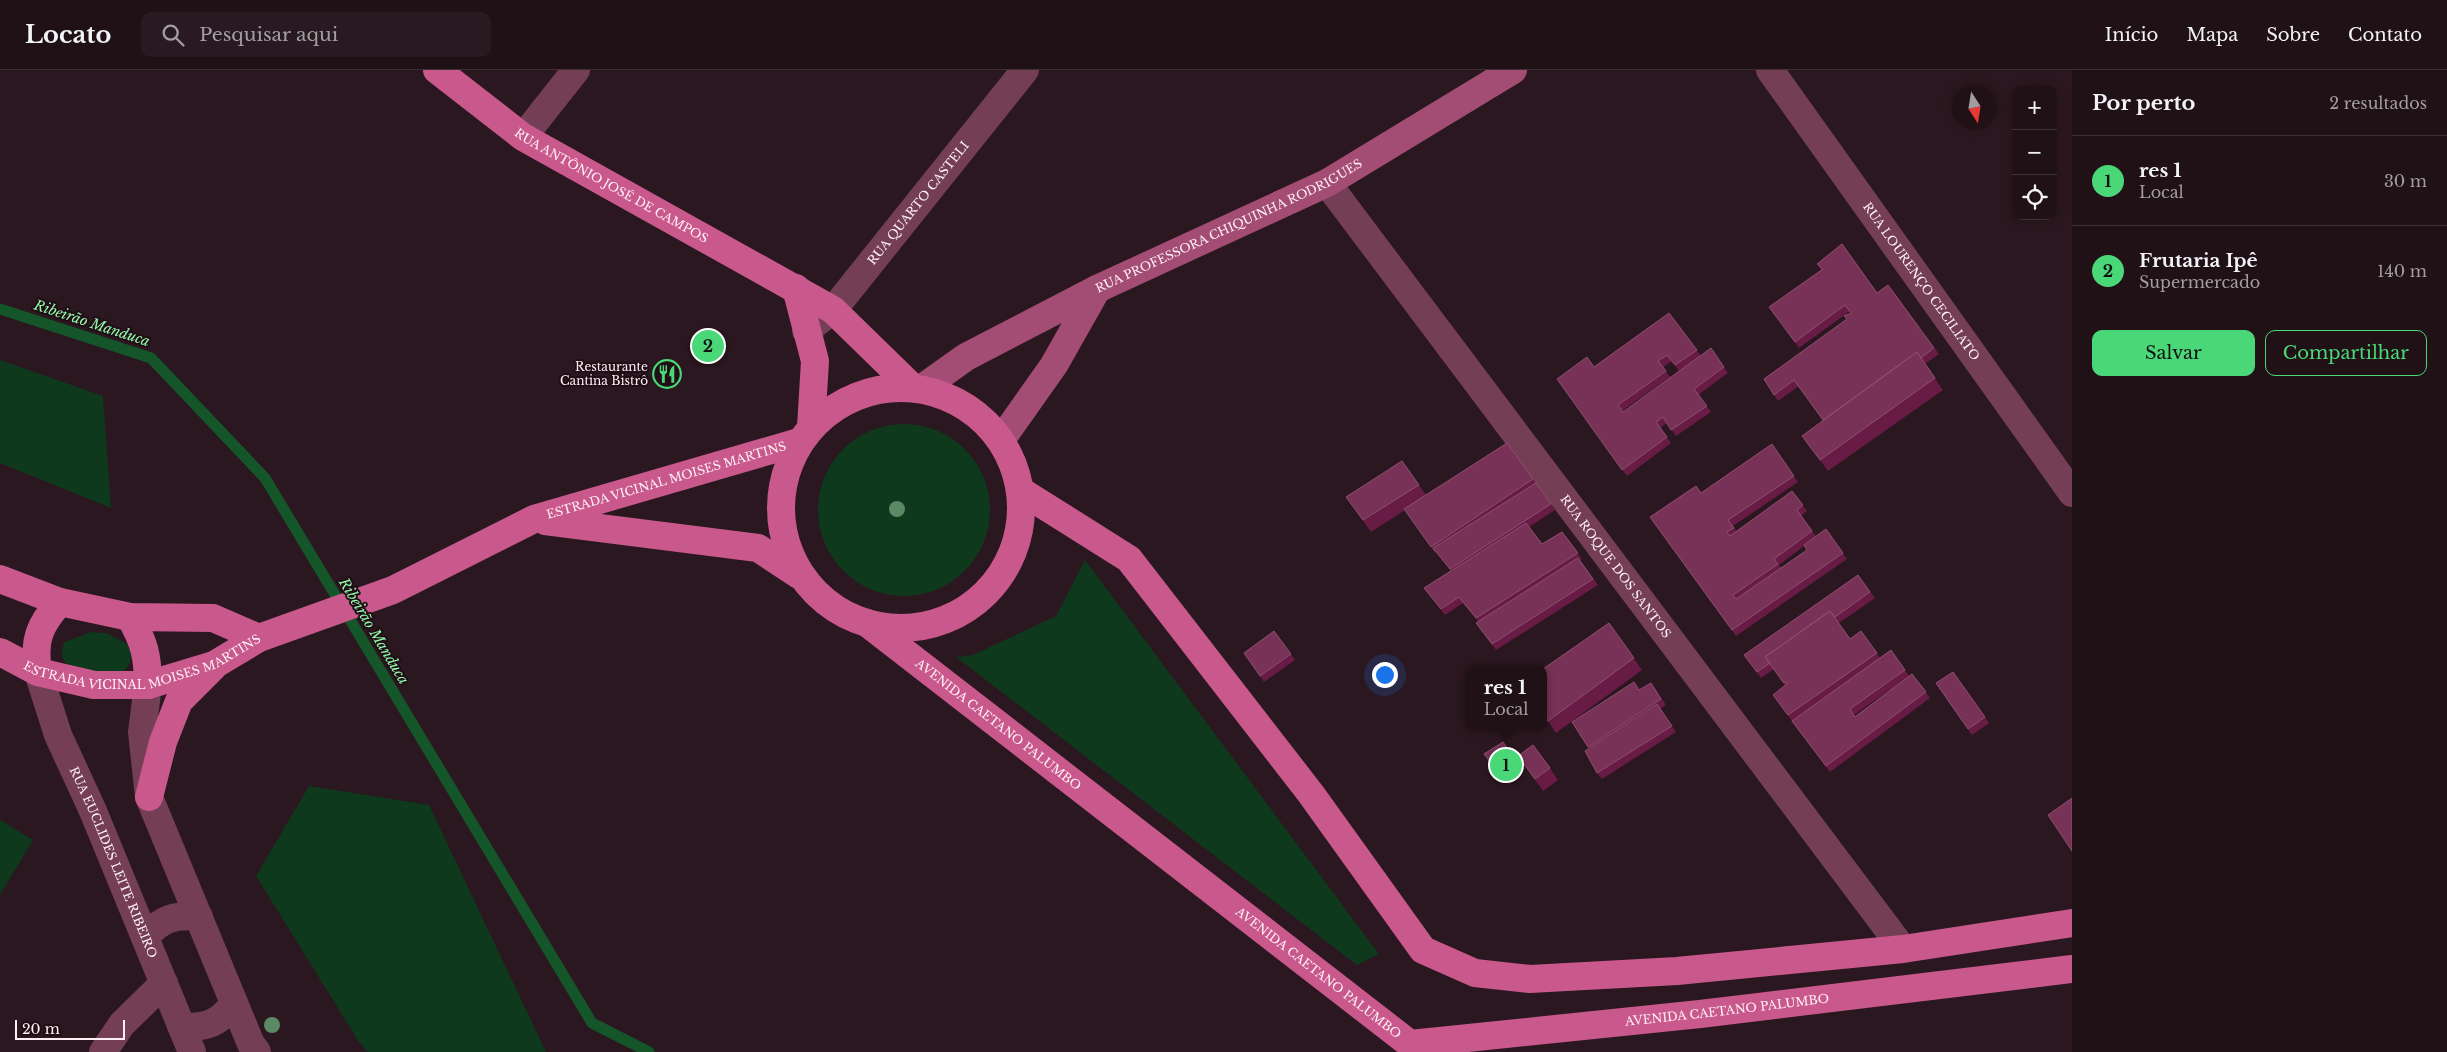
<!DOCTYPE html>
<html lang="pt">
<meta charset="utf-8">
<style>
body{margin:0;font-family:"Libre Baskerville",serif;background:#281a20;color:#f1f3f6}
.controls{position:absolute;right:15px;top:15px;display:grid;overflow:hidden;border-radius:10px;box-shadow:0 2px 12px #0003}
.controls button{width:45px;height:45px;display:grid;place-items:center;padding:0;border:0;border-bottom:1px solid #3d3136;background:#201117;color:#f1f3f6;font:25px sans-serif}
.compass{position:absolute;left:1952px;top:15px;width:45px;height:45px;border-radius:50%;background:#201117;box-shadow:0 2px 12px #0003;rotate:168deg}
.scale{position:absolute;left:15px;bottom:12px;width:110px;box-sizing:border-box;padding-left:5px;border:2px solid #feeff4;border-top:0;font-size:14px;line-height:18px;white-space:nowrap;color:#feeff4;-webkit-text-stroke:4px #210d16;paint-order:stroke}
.you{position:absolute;left:1384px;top:604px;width:18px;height:18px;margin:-12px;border:4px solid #fff;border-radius:50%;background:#1a73e8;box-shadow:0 0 0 8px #1a73e833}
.badge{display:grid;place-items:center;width:32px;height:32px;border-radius:50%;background:#4ad777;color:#111;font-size:16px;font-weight:700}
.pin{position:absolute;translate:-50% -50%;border:2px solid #fff;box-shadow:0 1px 5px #0006}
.popup{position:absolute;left:1465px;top:595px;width:82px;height:65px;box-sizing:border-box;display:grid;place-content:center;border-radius:10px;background:#201117;filter:drop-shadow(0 1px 4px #0005);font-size:16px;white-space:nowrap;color:#a29da1}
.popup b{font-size:19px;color:#f1f3f6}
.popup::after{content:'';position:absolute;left:50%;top:100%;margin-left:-10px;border:10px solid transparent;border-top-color:#201117}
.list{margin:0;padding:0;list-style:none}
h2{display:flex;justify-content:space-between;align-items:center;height:65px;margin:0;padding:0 20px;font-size:21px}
h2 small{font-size:16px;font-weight:400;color:#a29da1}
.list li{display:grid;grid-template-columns:32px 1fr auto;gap:15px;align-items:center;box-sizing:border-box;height:90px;padding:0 20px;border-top:1px solid #3d3136}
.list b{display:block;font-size:19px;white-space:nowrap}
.list p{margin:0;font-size:16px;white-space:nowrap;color:#a29da1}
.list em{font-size:16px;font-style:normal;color:#a29da1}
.actions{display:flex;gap:10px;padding:15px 20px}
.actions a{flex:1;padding:11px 0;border:1px solid #4ad777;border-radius:10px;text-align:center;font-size:18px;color:#4ad777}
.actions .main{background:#4ad777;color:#111}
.icon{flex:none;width:28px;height:28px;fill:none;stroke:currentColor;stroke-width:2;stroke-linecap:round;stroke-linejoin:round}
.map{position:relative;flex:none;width:2072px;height:982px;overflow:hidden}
header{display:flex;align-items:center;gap:30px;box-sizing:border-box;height:70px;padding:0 25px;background:#201117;border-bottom:1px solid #3d3136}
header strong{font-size:24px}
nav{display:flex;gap:28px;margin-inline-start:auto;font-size:18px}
.search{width:350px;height:45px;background:#281a20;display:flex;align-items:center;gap:12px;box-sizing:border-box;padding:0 18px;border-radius:10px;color:#a29da1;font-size:19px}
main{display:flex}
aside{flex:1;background:#201117}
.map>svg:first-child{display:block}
</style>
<header>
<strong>Locato</strong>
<div class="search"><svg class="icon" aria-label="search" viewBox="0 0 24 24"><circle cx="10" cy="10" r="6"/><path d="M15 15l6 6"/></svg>Pesquisar aqui</div>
<nav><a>Início</a><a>Mapa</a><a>Sobre</a><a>Contato</a></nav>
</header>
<main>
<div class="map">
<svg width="2072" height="982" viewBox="0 0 2072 982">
<rect width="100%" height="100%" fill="#2b171f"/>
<!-- green -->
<path fill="#0e391c" d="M 0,290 L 103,326 L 111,438 L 0,393 Z
M818 440a86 86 0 1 1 172 0a86 86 0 1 1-172 0Z
M 1085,490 L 1379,884 L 1357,895 L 956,587 L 973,585 L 1056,546 Z
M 91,562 L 107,563 L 127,574 C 133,584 132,593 124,601 C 106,602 48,606 65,572 Z
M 309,716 L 429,735 L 546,982 L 368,982 L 359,972 L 256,806 Z
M 0,750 L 33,770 L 0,825 Z"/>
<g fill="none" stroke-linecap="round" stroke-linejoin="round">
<!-- stream -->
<path stroke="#14552a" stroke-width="11" d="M 0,239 L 151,288 L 265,408 L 592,953 L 649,982"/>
<!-- street -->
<g stroke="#743e55" stroke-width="28">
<path id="s1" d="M 1770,0 L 2072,423"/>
<path d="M 523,67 L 576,0"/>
<path id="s2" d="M 1327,113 L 1903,879"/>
<path id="s3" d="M 806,261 L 833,240 L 1025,0"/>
<path id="s4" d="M 38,602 L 58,665 L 93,741 L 192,982"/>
<path d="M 148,615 L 142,662 L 149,727 L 251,974 L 257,982"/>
<path d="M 145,867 C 161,849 175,844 199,847"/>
<path d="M 181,956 C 205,959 220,953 234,933"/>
<path d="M 103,982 L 122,954 L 164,913"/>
</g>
<!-- secondary -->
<g stroke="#a44d74" stroke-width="28">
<path id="s5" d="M 921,319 L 966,287 L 1097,219 L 1327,113 L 1513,0"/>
<path d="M 1001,370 L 1054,295 L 1097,219"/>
</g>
<!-- primary -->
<g stroke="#c9598c" stroke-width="28">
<path id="s6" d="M 437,0 L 523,67 L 833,240 L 913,318"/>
<path d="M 796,218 L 815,291 L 811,357"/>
<circle cx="901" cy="438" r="120"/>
<path d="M 1021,421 L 1129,489 L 1311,724 L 1423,880 L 1475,903 L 1530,909 L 1677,901 L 1903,879 L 2072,853"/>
<path d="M 545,451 L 758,478 L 799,505"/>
<path d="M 0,509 L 60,532 L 130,547 L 213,548 L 259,568"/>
<path d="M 130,547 C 144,572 148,586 148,615"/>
<path id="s7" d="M 867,553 L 1410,974 L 1700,944 L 2072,899"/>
<path id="s8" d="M 0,582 L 38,602 L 94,615 L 148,615 L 214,595 L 259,568 L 393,520 L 534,449 L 799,372"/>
<path d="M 38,602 C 33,571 39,555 60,532"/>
<path d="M 149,727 L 163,672 L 179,631 L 213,597"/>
</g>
</g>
<!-- trees -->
<g fill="#598a63">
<circle cx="897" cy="439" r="8"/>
<circle cx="272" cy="955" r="8"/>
</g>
<!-- wall -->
<path fill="#681b44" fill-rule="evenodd" d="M 1817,194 L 1877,223 L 1888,215 L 1939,284 L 1925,294 L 1943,320 L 1828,401 L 1802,366 L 1823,350 L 1799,316 L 1778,331 L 1764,309 L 1847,250 L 1851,243 L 1850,241 L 1799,278 L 1769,237 L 1821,200 Z
M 1669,243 L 1701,286 L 1679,301 L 1672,291 L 1663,297 L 1670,307 L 1622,341 L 1623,342 L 1711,278 L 1728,303 L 1698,325 L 1711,342 L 1676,366 L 1667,353 L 1660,358 L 1671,373 L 1627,406 L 1557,309 L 1594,297 Z
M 1507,373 L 1555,440 L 1529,457 L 1542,474 L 1562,462 L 1582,489 L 1580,490 L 1598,515 L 1496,580 L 1476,553 L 1478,551 L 1463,533 L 1445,545 L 1429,524 L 1451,501 L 1436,482 L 1435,483 L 1405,440 L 1371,462 L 1346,427 L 1402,391 L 1426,425 Z
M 1772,374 L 1798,412 L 1733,456 L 1737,462 L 1792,421 L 1807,441 L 1801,446 L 1816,466 L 1826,459 L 1847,489 L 1736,566 L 1650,447 L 1701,423 ZM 1804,476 L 1807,480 L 1781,498 L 1779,495 Z
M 1858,505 L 1875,528 L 1839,553 L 1850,569 L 1861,561 L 1880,588 L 1891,580 L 1909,606 L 1912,604 L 1930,628 L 1830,702 L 1796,657 L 1773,625 L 1785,616 L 1774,599 L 1761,608 L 1744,585 ZM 1901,612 L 1855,646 L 1854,645 Z
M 1609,553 L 1642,600 L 1556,663 L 1544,645 Z
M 1274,561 L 1295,590 L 1264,612 L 1244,583 Z
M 1953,602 L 1989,653 L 1972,665 L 1936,613 Z
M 1651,613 L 1666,635 L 1660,639 L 1676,662 L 1602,709 L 1597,703 L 1589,678 L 1572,652 L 1640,620 Z
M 1503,672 L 1523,700 L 1505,712 L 1484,684 Z
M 1518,686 L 1550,698 L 1558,710 L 1543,721 Z"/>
<!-- building -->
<path fill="#783257" stroke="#8d4f70" d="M 1842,174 L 1877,223 L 1888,215 L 1934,278 L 1921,288 L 1917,282 L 1823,350 L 1794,310 L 1774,325 L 1764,309 L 1847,249 L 1844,246 L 1851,243 L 1845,235 L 1795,272 L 1769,237 L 1823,199 L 1817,194 Z
M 1669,243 L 1697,280 L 1675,295 L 1667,285 L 1658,291 L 1666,301 L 1618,335 L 1623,342 L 1711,278 L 1724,297 L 1694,319 L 1707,336 L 1671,360 L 1663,347 L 1656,352 L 1667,367 L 1622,400 L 1557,309 L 1587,287 L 1594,297 Z
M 1917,282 L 1935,308 L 1820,390 L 1802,366 Z
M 1507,373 L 1533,409 L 1431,477 L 1404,439 Z
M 1772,374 L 1794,406 L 1728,450 L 1734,458 L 1727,462 L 1730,466 L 1792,421 L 1803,435 L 1797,440 L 1812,461 L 1774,489 L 1778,494 L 1733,525 L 1736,529 L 1807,480 L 1804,475 L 1826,459 L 1843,483 L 1732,560 L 1650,447 L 1696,416 L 1701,423 Z
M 1402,391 L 1419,415 L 1363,450 L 1346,427 Z
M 1536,413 L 1551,434 L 1450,499 L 1433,478 Z
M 1526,453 L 1542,474 L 1562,462 L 1578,483 L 1476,548 L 1459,527 L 1441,539 L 1424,518 Z
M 1578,488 L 1593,509 L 1492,574 L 1476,553 Z
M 1858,505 L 1870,522 L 1835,547 L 1830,541 L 1765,587 L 1770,593 L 1757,602 L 1744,585 Z
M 1830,541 L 1850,569 L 1861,561 L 1877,583 L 1788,645 L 1773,625 L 1788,613 L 1783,612 L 1765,587 Z
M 1609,553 L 1634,588 L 1548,651 L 1544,645 L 1543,599 Z
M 1274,561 L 1291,584 L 1260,606 L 1244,583 Z
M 1891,580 L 1905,600 L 1850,639 L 1855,647 L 1912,604 L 1926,622 L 1826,696 L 1792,651 Z
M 1953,602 L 1985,647 L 1968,659 L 1936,613 Z
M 1634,612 L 1639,620 L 1651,613 L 1661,629 L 1588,677 L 1572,652 Z
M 1657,634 L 1672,656 L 1597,703 L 1585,681 Z
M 1503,672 L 1519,694 L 1501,706 L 1484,684 Z
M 1533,675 L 1550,698 L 1535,709 L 1518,686 Z
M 2072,728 L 2072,781 L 2048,745 Z"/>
<!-- icons -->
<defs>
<symbol id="restaurant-ring" viewBox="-11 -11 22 22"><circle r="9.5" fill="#210d16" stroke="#4ad777" stroke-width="1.5"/><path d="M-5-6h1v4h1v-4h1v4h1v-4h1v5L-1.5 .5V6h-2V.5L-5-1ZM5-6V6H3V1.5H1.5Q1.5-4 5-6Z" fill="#4ad777"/></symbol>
</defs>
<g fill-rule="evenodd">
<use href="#restaurant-ring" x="651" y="288" width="32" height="32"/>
</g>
<g text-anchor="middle" stroke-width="4" stroke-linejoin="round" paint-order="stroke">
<!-- street labels -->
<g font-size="12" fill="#feeff4" stroke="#210d16">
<text dy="4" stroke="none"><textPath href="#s6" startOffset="210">RUA ANTÔNIO JOSÉ DE CAMPOS</textPath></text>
<text dy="4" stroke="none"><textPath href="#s3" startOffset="171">RUA QUARTO CASTELI</textPath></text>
<text dy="4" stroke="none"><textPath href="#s5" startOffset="349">RUA PROFESSORA CHIQUINHA RODRIGUES</textPath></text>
<text dy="4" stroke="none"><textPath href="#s1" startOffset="260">RUA LOURENÇO CECILIATO</textPath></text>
<text dy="4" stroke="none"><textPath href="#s8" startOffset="714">ESTRADA VICINAL MOISES MARTINS</textPath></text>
<text dy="4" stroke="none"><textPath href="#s2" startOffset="480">RUA ROQUE DOS SANTOS</textPath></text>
<text dy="4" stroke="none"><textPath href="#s8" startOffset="152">ESTRADA VICINAL MOISES MARTINS</textPath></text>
<text dy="4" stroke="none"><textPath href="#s7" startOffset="166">AVENIDA CAETANO PALUMBO</textPath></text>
<text dy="4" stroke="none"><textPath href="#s4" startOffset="205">RUA EUCLIDES LEITE RIBEIRO</textPath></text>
<text dy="4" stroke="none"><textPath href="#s7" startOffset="571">AVENIDA CAETANO PALUMBO</textPath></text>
<text dy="4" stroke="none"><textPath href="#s7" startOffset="1006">AVENIDA CAETANO PALUMBO</textPath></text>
</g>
<!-- poi labels -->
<g font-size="12" fill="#feeff4" stroke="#210d16" text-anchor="end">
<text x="648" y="301">Restaurante<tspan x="648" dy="14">Cantina Bistrô</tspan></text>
</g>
<!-- water labels -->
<g font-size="14" font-style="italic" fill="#91fcab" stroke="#210d16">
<text transform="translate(92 253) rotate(18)" y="5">Ribeirão Manduca</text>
<text transform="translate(374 561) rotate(59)" y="5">Ribeirão Manduca</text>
</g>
</g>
</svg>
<div class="controls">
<button>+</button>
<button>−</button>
<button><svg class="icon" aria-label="locate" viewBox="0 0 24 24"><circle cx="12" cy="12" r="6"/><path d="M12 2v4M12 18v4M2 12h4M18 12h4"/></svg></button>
</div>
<svg class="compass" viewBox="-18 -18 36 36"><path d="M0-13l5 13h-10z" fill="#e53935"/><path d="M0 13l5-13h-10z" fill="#a29da1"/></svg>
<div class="scale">20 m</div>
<div class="you"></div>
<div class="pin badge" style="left:1506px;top:695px">1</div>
<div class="popup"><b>res 1</b>Local</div>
<div class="pin badge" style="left:708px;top:276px">2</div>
</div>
<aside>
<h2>Por perto<small>2 resultados</small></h2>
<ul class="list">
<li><span class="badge">1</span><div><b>res 1</b><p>Local</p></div><em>30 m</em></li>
<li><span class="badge">2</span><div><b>Frutaria Ipê</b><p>Supermercado</p></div><em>140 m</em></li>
</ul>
<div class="actions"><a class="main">Salvar</a><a>Compartilhar</a></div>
</aside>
</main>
